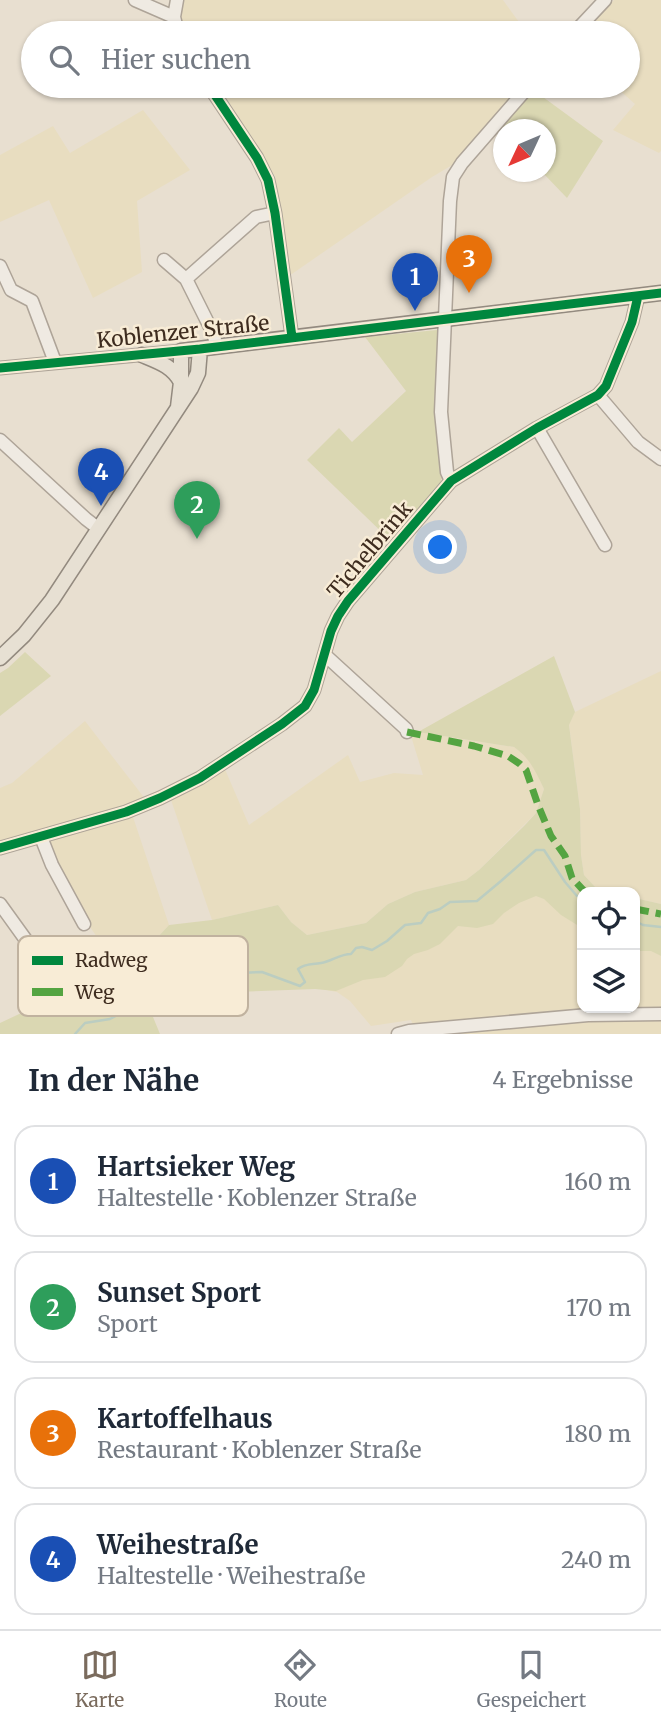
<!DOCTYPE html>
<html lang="de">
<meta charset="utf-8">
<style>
body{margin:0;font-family:Merriweather,serif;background:#f6f6f7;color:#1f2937}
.controls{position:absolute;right:21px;bottom:21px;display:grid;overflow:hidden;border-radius:14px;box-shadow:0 2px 5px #0004}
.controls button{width:63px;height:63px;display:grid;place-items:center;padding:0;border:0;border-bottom:2px solid #e0e1e3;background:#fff;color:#1f2937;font:35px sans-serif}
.compass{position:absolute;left:493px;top:119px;width:63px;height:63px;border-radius:50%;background:#fff;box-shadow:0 2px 5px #0004;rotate:226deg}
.you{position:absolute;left:441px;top:548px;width:24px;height:24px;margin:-18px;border:5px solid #fff;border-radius:50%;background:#1a73e8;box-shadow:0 0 0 10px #1a73e833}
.badge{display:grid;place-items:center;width:46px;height:46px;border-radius:50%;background:#7a6b5d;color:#fff;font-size:23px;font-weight:700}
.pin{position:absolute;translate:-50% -58px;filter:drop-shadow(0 2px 4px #0008)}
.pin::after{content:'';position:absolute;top:37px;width:24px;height:21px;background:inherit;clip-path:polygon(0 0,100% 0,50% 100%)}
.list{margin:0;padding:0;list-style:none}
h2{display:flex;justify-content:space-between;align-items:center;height:91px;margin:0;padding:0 28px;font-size:30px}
h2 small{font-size:23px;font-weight:400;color:#747a83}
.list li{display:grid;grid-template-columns:46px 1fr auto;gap:21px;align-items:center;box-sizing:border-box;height:112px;margin:0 14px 14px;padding:0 14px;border:2px solid #e0e1e3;border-radius:21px}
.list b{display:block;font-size:26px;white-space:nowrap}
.list p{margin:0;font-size:23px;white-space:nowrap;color:#747a83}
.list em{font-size:23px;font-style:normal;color:#747a83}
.icon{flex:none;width:38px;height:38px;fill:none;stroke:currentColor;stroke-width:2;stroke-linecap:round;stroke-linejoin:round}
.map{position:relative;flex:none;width:661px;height:1034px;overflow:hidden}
.search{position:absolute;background:#fff;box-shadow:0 2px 5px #0004;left:21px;right:21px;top:21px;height:77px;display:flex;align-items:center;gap:18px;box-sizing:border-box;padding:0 24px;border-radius:38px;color:#747a83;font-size:26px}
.sheet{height:595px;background:#fff}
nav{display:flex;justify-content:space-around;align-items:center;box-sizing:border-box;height:98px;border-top:2px solid #e0e1e3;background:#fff;font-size:19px;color:#747a83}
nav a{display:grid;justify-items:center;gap:4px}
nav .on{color:#7a6b5d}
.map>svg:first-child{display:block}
</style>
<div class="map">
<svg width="661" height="1034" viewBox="0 0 661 1034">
<rect width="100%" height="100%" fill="#e8dfd0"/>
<!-- farmland -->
<path fill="#e8ddc0" d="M 182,0 L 503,0 L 527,33 L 183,33 L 179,11 Z
M 614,0 L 661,0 L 661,151 L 659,153 L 613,130 L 635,104 L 615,86 L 628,86 L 628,33 L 582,33 Z
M 215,86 L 525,86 L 459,161 L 432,177 L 289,276 L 275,176 Z
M 143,110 L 190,170 L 137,201 L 142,272 L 93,298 L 49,200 L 0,222 L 0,155 L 53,126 L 70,153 Z
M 661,671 L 661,904 L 635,898 L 635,892 L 611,892 L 596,888 L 584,875 L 581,855 L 580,809 L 569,724 L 575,712 Z
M 85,721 L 146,800 L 130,808 L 169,925 L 144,952 L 116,964 L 83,917 L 42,833 L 0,842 L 0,788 L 12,783 Z
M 418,732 L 514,747 L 524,754 L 533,764 L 544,789 L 536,813 L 479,870 L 466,880 L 415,892 L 388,904 L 366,923 L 307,935 L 291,922 L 278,905 L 212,920 L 170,797 L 224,767 L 249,825 L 348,755 L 360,782 L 394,773 L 423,775 L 411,736 Z
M 527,886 L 582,914 L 582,1008 L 635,1008 L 635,927 L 661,931 L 661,1034 L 417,1034 L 411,1020 L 371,1026 L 350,1001 L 337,992 L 321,989 Z"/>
<!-- green -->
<path fill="#dad7b2" d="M 532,89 L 603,141 L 567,198 L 542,172 L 546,172 L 546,130 L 504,130 L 503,131 L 499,126 Z
M 437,330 L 437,412 L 443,472 L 440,486 L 391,541 L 307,460 L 339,428 L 352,442 L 406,391 L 365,337 Z
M 25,652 L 51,676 L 0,716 L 0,673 L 8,668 Z
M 554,656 L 575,712 L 569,725 L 580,809 L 581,855 L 584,875 L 596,888 L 611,892 L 582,892 L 582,928 L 561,915 L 544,899 L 536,896 L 519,903 L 504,913 L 493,924 L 477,928 L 458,926 L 440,944 L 428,950 L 414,954 L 407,959 L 402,966 L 385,977 L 363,980 L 336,991 L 315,989 L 158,995 L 153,1017 L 160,1034 L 0,1034 L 0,1023 L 64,993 L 116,964 L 144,952 L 169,925 L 212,920 L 278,905 L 291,922 L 307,935 L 366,923 L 388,904 L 415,892 L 466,880 L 479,870 L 525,825 L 536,813 L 544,789 C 536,772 530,758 514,747 L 418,732 Z
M 635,898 L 661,904 L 661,956 L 651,951 L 635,951 Z"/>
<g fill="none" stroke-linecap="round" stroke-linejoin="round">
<!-- stream -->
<path stroke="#bbcdc1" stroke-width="2.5" d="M 635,921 L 643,925 L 661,927
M 75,1034 L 85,1023 L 110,1019 L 127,1010 L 158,989 L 194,984 L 217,974 L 262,972 L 300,986 L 305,982 L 298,969 C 306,963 312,965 321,963 C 332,961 340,954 351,954 L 356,948 L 362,947 L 372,950 L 387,941 L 405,925 L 421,923 L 428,913 L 440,909 L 450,902 L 477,901 L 501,881 L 536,850 L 544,850 L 565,882 L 577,896"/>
<defs>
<path id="minor" d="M 135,0 L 174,17
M 177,0 L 174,17 L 178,33
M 574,33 L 605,0
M 209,86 L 257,158 L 268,180 L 275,213 L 292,337
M 164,260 L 186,279 L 213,333 L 217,347
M 0,266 L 11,290 L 32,301 L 55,362
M 186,279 L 256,217 L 275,213
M 0,368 L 181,351
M 598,395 L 638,442 L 661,459
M 537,428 L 605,545
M 0,440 L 86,519 L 99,529
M 451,481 L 447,472 L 441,412 L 450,201 L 453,177 L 462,163 L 529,86
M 325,655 L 406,729 L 407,732
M 41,837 L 52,865 L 84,924
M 0,848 L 126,812 L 160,798 L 200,778 L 282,724 L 305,706 L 314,690 L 331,631 L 338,616 L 348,601 L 451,481 L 537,428 L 598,395 L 606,386 L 632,322 L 638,296
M 0,904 L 31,947
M 398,1034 L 409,1031 L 588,1015 L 661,1014"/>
<path id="major" d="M 142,355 C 159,362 172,366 181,382
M 178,407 L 181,382 L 181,351 L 661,293
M 0,658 L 24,635 L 52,600 L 191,388 L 198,373 L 200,349"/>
</defs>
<!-- minor casing -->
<use href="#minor" stroke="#aea498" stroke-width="15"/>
<!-- major casing -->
<use href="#major" stroke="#938a7f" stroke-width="17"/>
<!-- minor -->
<use href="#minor" stroke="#efeae2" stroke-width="12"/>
<!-- major -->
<use href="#major" stroke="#e7e0d3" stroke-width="14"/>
<!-- quiet -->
<path stroke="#54a441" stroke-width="7" stroke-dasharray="14 7" stroke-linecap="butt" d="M 407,732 L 474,746 L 508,756 L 520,764 L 526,770 L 538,805 L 551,836 L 565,856 L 572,878 L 585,892
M 635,909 L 661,914"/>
<defs>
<path id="cycleway" d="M 209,86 L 257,158 L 268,180 L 275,213 L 292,337
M 0,368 L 200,349 L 661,293
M 0,848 L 126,812 L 160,798 L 200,778 L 282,724 L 305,706 L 314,690 L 331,631 L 338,616 L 348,601 L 451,481 L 537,428 L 598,395 L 606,386 L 632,322 L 638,296"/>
</defs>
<!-- cycleway casing -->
<use href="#cycleway" stroke="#f8ecd6" stroke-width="13"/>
<!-- cycleway -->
<use href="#cycleway" stroke="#00873e" stroke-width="9"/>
</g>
<g text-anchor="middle" stroke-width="5" stroke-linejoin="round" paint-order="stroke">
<!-- street labels -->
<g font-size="21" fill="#3e2c1f" stroke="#f8ecd6">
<text transform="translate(183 332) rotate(-6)" y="7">Koblenzer Straße</text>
<text transform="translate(370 550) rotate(-50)" y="7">Tichelbrink</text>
</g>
</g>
<!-- legend -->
<rect x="18" y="936" width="230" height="80" rx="10" fill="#f8ecd6" stroke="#c0b29f" stroke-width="2"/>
<rect x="32" y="956" width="31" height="9" fill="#00873e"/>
<rect x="32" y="988" width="31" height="8" fill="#54a441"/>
<g font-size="19" fill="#3e2c1f">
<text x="75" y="967">Radweg</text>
<text x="75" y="999">Weg</text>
</g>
</svg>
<div class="controls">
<button><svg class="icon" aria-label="locate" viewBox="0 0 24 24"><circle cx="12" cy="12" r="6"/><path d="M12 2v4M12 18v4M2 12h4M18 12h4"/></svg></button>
<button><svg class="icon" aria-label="layers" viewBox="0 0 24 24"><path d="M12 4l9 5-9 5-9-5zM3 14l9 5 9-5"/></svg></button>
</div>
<svg class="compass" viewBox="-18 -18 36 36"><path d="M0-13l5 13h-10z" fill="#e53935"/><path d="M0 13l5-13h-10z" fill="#747a83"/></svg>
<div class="you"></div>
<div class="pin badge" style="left:415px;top:311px;background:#1a4fb4">1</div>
<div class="pin badge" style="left:197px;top:539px;background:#2e9e5b">2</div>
<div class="pin badge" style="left:469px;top:293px;background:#e8710a">3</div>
<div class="pin badge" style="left:101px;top:506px;background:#1a4fb4">4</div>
<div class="search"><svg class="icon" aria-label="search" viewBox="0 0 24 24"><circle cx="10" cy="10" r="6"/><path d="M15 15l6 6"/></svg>Hier suchen</div>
</div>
<section class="sheet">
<h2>In der Nähe<small>4 Ergebnisse</small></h2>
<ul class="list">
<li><span class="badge" style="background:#1a4fb4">1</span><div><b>Hartsieker Weg</b><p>Haltestelle · Koblenzer Straße</p></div><em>160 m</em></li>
<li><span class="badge" style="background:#2e9e5b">2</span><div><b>Sunset Sport</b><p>Sport</p></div><em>170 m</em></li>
<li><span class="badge" style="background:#e8710a">3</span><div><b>Kartoffelhaus</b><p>Restaurant · Koblenzer Straße</p></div><em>180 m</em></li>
<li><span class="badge" style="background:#1a4fb4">4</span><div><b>Weihestraße</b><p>Haltestelle · Weihestraße</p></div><em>240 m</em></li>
</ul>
</section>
<nav>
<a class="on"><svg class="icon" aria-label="map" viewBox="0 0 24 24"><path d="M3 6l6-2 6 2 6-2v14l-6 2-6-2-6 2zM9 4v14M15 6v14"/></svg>Karte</a>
<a><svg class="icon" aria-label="directions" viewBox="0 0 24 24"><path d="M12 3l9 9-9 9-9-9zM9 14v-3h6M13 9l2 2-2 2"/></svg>Route</a>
<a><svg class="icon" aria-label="saved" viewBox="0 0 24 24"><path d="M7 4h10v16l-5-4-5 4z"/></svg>Gespeichert</a>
</nav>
